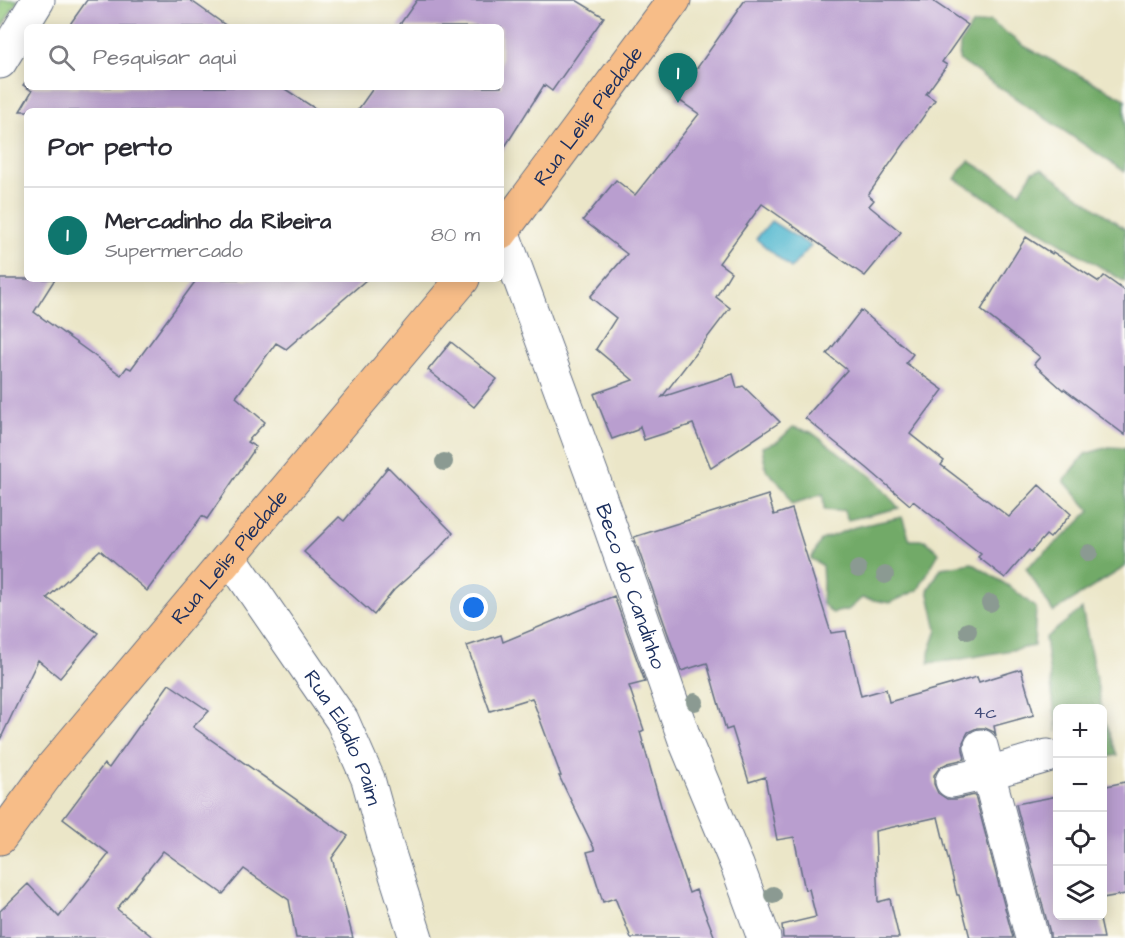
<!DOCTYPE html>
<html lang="pt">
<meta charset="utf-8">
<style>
body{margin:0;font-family:"Architects Daughter",sans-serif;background:#f2f2f3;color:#2b2b33}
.controls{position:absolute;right:18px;bottom:18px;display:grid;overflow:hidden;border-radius:9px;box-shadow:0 3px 15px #0003}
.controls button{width:54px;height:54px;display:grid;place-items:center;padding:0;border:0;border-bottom:2px solid #e1e1e2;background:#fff;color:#2b2b33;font:30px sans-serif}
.you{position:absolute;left:474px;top:608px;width:21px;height:21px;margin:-15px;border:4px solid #fff;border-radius:50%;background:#1a73e8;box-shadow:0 0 0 9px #1a73e833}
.badge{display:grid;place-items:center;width:39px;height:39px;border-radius:50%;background:#0f766e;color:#fff;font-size:20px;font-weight:700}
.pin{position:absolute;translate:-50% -50px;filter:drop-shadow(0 2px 3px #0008)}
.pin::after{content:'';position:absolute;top:32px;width:21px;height:18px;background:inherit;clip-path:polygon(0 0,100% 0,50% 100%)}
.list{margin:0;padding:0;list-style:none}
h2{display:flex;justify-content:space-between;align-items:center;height:78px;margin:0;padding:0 24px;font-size:26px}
h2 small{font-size:20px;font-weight:400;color:#7c7c81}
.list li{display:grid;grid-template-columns:39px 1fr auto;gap:18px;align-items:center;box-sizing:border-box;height:96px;padding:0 24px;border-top:2px solid #e1e1e2}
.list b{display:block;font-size:22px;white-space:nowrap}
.list p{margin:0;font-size:20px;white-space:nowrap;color:#7c7c81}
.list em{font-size:20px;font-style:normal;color:#7c7c81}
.icon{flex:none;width:33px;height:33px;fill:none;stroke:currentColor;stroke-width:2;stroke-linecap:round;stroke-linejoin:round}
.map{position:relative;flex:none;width:1125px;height:938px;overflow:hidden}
.search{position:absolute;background:#fff;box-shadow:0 3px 15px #0003;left:24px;top:24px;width:480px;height:66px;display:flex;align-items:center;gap:15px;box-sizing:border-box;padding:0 21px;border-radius:9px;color:#7c7c81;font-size:22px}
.panel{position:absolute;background:#fff;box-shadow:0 3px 15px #0003;left:24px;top:108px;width:480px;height:174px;border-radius:9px}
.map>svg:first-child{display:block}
</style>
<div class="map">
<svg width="1125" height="938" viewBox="0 0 1125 938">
<rect width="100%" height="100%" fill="#fdfcf7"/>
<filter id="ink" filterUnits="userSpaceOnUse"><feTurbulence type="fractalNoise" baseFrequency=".0167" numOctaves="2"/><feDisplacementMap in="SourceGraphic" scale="12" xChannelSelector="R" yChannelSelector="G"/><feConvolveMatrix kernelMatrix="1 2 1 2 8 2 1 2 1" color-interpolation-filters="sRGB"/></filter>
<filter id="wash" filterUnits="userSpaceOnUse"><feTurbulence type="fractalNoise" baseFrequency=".008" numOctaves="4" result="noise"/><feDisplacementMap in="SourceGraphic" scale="24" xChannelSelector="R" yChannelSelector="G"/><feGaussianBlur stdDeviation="1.35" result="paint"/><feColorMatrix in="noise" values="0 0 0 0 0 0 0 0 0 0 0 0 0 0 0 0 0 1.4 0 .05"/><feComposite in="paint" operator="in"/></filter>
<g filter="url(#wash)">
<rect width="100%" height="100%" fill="#ebe6c8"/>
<!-- green -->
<path fill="#8dc477" stroke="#547a6a" stroke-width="1.5" d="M 0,0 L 18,0 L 0,30 Z"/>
<!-- forest -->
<path fill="#72aa68" stroke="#466c63" stroke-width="1.5" d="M 990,21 L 1024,46 L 1125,99 L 1125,172 L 959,60 L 960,44 L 972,25 Z
M 969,161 L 1020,192 L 1033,171 L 1042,169 L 1125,229 L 1125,282 L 955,179 L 961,169 Z
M 793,427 L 811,432 L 872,477 L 899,508 L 848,520 L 843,510 L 837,511 L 824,510 L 823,494 L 792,504 L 784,488 L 766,470 L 762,447 L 777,442 Z
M 1109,447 L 1125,448 L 1125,567 L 1053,612 L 1026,568 L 1069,532 L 1090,511 L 1064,481 L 1085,454 Z
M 902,517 L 910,540 L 925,540 L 939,553 L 918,590 L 890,603 L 862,598 L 848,610 L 832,613 L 822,603 L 823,583 L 822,565 L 811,559 L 821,540 L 855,527 Z
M 972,563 L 1012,588 L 1036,608 L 1034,646 L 956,660 L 929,663 L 929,653 L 937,630 L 928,590 L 941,568 Z
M 1082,609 L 1102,708 L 1058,708 L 1057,732 L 1045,638 Z
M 1102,713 L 1117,755 L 1103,758 L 1102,758 Z"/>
<!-- water -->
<path fill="#51b7cf" stroke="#367396" stroke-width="1.5" d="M 771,221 L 811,246 L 791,268 L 756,239 Z"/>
<g id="blocks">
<!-- building -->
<path fill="#b99ecf" d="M 87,0 L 190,0 L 228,27 L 68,27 Z
M 417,0 L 576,0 L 604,17 L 552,91 L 544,85 L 501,153 L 501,111 L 357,111 L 374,87 L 501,87 L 501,27 L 398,27 Z
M 745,0 L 931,0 L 968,25 L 942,62 L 947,65 L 926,94 L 935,100 L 868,195 L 874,200 L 869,206 L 901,232 L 865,276 L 762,204 L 719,263 L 731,272 L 716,297 L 730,308 L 662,397 L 733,374 L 737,388 L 743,386 L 780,422 L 711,468 L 693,424 L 644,440 L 640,426 L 637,430 L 612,439 L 594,394 L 633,380 L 596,349 L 616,318 L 590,297 L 627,254 L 583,220 L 616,180 L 635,195 L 699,114 L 676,98 Z
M 27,80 L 27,87 L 282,87 L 319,111 L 20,111 L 32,91 L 23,85 Z
M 1026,237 L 1052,254 L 1053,252 L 1099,282 L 1104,276 L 1125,291 L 1125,435 L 1064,389 L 1063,390 L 1034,364 L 1040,357 L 981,310 Z
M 0,279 L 55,279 L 34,312 L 121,375 L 127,367 L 131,369 L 197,279 L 367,279 L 286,349 L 276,343 L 236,397 L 265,422 L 247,442 L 256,447 L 207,519 L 202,516 L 147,591 L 100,550 L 47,598 L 98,633 L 60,678 L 38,660 L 0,740 Z
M 861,310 L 913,354 L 906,363 L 943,390 L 910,434 L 944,461 L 941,465 L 1009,517 L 1039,485 L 1071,514 L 1050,538 L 1046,535 L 1031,552 L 1029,550 L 1005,578 L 978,557 L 981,554 L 913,501 L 910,505 L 867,468 L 805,418 L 847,370 L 827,354 Z
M 451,342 L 497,379 L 474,407 L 428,370 Z
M 388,467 L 453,533 L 434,554 L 394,590 L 374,615 L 304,552 L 339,517 L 344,521 Z
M 768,495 L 774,515 L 792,509 L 831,633 L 846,631 L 861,696 L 886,689 L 889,702 L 977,677 L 979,682 L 1021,669 L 1034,715 L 994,726 L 996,736 L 994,732 L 985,728 L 977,728 L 968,732 L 963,742 L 963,750 L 965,759 L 948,763 L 940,767 L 934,775 L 934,784 L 938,793 L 947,799 L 956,799 L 975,795 L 1013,938 L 970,938 L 959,895 L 957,895 L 938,817 L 875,831 L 878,902 L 890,899 L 899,938 L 783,938 L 782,925 L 816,917 L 809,889 L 805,890 L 794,837 L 777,840 L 765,777 L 749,782 L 732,728 L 726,730 L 707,663 L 681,671 L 634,537 Z
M 614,596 L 645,682 L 629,686 L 644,730 L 640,732 L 667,827 L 689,893 L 696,890 L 715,938 L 631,938 L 615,898 L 603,902 L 587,852 L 595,850 L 559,776 L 561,776 L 532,698 L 490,711 L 467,646 L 501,635 L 503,642 Z
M 169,684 L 209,711 L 193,727 L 348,836 L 332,858 L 353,938 L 296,938 L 289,900 L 244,869 L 223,894 L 163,851 L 117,909 L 154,938 L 0,938 L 0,911 L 28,884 L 59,917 L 109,854 L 63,819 L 104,764 L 109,768 Z
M 1125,782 L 1125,894 L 1102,898 L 1102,787 Z
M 1058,796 L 1058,915 L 1099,915 L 1104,938 L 1050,938 L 1050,933 L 1016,804 Z"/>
</g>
</g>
<g filter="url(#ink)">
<use href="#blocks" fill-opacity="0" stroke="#646f83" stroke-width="1.5"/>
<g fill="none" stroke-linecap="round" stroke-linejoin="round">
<defs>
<g id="minor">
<path d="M 0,62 L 38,0"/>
<path id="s1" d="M 502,231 L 592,475 L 686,743 L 737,865 L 764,938"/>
<path id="s2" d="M 230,557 L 342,720 L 368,779 L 386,844 L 416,938"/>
<path d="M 981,746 L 1032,938"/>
<path d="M 952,781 L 988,773 L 1047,756"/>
</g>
<g id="major">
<path id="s3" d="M 501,233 L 674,0"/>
<path id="s4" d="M 0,838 L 53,766 L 463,279"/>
</g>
</defs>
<!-- minor casing -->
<use href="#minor" stroke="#646f83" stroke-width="35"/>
<!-- major casing -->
<use href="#major" stroke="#646f83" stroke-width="35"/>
<!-- minor -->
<use href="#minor" stroke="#fff" stroke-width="33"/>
<!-- major -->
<use href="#major" stroke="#f7bd88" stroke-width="33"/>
</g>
<!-- trees -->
<g fill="#8b9a92">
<circle cx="444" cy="462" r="9"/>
<circle cx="1089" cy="553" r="9"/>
<circle cx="858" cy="569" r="9"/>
<circle cx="885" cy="575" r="9"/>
<circle cx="990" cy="603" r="9"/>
<circle cx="968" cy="631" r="9"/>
<circle cx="695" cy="702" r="9"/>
<circle cx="773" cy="895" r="9"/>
</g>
</g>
<g text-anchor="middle" stroke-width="4.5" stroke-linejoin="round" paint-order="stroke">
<!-- number labels -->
<g font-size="18" fill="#424b7a">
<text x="985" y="718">4c</text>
</g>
<!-- street labels -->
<g font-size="21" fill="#1b2f5e" stroke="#fdfcf7">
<text dy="7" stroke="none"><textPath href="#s3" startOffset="146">Rua Lelis Piedade</textPath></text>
<text dy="7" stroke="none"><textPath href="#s4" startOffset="363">Rua Lelis Piedade</textPath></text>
<text dy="7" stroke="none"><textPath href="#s1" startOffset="378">Beco do Candinho</textPath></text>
<text dy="7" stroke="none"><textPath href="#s2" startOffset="214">Rua Eládio Paim</textPath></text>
</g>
</g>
</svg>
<div class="controls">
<button>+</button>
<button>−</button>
<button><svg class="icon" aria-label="locate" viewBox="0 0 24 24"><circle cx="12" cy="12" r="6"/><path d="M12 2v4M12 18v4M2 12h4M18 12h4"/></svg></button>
<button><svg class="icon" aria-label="layers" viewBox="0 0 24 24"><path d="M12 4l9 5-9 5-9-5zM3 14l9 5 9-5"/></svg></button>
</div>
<div class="you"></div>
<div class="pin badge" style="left:678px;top:103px">1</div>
<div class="search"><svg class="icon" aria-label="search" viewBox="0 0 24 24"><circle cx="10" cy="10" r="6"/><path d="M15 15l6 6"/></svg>Pesquisar aqui</div>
<section class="panel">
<h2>Por perto<small></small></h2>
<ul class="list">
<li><span class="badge">1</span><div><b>Mercadinho da Ribeira</b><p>Supermercado</p></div><em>80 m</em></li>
</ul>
</section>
</div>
